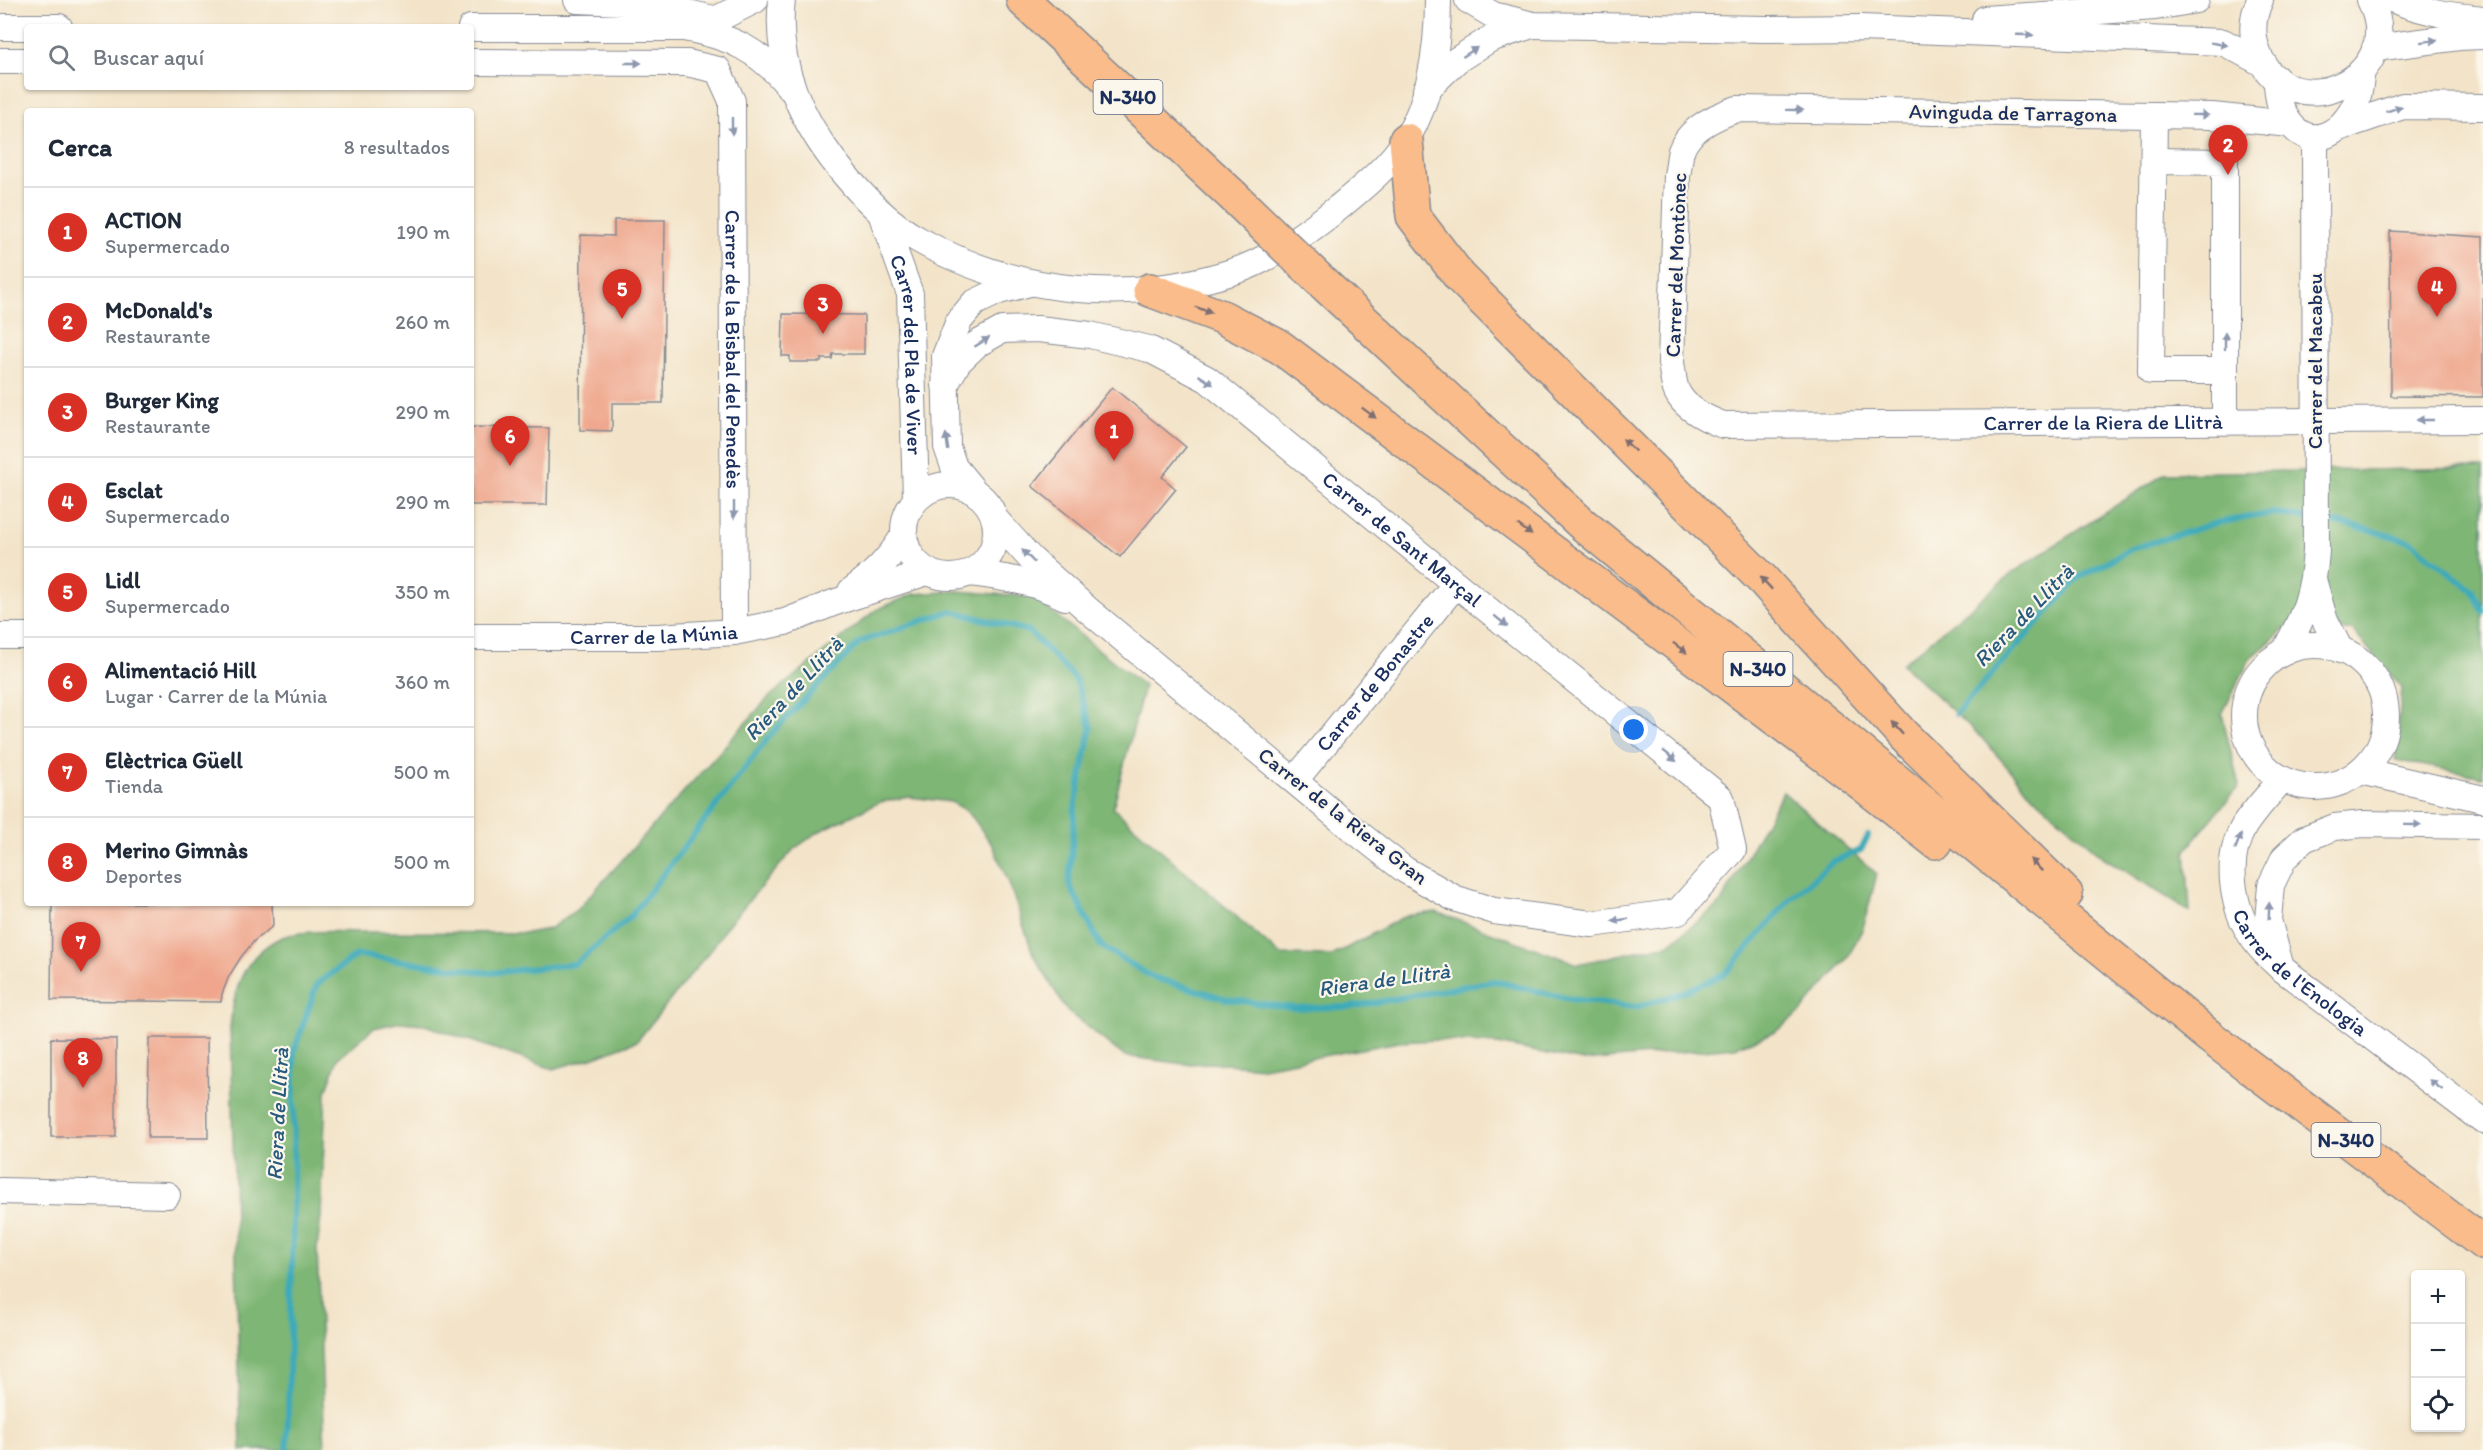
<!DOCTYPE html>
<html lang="es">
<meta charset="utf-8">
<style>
body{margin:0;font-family:Itim,sans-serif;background:#f2f2f3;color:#1f2937}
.controls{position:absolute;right:18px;bottom:18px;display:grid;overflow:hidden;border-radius:6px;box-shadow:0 2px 4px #0004}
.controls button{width:54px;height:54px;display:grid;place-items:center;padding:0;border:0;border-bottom:2px solid #e0e1e3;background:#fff;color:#1f2937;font:30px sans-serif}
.you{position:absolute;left:1634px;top:730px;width:21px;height:21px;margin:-15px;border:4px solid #fff;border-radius:50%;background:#1a73e8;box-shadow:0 0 0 9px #1a73e833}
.badge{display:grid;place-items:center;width:39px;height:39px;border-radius:50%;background:#d93025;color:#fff;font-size:20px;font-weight:700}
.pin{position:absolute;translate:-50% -50px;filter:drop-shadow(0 2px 3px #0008)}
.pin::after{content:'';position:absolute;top:32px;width:21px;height:18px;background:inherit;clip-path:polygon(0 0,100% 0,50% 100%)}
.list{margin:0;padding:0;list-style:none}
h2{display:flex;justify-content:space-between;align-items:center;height:78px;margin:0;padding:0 24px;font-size:26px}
h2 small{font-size:20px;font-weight:400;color:#747a83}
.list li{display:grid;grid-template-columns:39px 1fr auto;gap:18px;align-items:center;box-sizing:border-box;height:90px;padding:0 24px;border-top:2px solid #e0e1e3}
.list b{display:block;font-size:22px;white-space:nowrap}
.list p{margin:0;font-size:20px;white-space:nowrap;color:#747a83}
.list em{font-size:20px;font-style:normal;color:#747a83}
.icon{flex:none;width:33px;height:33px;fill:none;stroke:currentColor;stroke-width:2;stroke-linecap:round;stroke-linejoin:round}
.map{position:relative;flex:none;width:2483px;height:1450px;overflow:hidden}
.search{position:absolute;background:#fff;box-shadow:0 2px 4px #0004;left:24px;top:24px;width:450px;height:66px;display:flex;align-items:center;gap:15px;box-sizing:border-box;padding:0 21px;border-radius:6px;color:#747a83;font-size:22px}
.panel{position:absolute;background:#fff;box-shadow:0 2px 4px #0004;left:24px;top:108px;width:450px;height:798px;border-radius:6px}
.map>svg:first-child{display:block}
</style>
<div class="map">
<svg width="2483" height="1450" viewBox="0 0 2483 1450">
<rect width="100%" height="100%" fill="#fbf7ec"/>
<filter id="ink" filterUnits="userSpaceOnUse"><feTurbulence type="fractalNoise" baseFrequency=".0167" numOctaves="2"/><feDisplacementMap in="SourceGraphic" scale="12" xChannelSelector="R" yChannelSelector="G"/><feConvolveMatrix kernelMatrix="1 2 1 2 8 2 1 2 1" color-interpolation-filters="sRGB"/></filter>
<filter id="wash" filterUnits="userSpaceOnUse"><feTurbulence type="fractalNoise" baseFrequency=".008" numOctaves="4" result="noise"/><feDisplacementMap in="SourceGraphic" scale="24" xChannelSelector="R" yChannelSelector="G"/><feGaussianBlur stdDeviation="1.35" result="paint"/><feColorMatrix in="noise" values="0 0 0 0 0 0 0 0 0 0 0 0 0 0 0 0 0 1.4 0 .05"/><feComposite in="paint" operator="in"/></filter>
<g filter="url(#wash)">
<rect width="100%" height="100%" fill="#f3e4c9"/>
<!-- forest -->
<path fill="#7eb674" stroke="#4c7269" stroke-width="1.5" d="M 2483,468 L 2483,777 L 2395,760 L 2402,688 L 2352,630 L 2285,629 L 2250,659 L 2222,714 L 2239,786 L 2186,850 L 2190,912 L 2103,857 L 2032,795 L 1980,736 L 1902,664 L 2015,571 L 2166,473 Z
M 958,591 L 1033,597 L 1144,686 L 1113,808 L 1280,955 L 1332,956 L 1405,916 L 1436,912 L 1578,964 L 1669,944 L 1720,904 L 1783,792 L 1877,874 L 1863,928 L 1848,957 L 1838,969 L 1801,1012 L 1775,1032 L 1735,1047 L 1584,1061 L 1497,1044 L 1436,1040 L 1399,1042 L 1263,1067 L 1212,1063 L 1184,1064 L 1124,1056 L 1067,1011 L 1033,954 L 1009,883 L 993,846 L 973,818 L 964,809 L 951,802 L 909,797 L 880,802 L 820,831 L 794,849 L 726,927 L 713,947 L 637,1041 L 592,1058 L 553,1069 L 422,1024 L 401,1022 L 374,1028 L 338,1058 L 326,1092 L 321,1217 L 317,1249 L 325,1450 L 241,1450 L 230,1028 C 234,989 242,957 280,938 C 299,929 345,932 367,932 C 420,932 473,933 527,933 L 549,929 L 579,908 L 769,697 L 876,610 L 913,594 Z"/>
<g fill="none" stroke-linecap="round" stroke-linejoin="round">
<!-- stream -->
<path stroke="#3caaba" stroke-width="6" d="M 2321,521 L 2350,525 L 2410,541 L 2473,591 L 2483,611
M 1956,714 L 2078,578 L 2131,549 L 2216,523 L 2273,513 L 2311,519
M 287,1450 L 293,1228 L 294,1051 L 317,984 L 357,955 L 490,973 L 575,964 L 631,916 L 772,733 L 860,642 L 951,611 L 1029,631 L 1076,680 L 1091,727 L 1075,807 L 1069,884 L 1101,946 L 1152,977 L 1226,999 L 1294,1008 L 1350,1007 L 1494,981 L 1570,999 L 1637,1007 L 1681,993 L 1725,974 L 1792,897 L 1834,861 L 1861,850 L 1868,836"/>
</g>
<g id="blocks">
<!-- building -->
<path fill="#efa68c" d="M 614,220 L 665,220 L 663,403 L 612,403 L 612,431 L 580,430 L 581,235 L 614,236 Z
M 2390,231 L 2483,237 L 2483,397 L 2391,396 Z
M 783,314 L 864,315 L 864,354 L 833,354 L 832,359 L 821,359 L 821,362 L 790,362 L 790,356 L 782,356 Z
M 1112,387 L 1186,447 L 1162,477 L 1176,489 L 1120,557 L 1032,486 Z
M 471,427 L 549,428 L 547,505 L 471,505 Z
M 52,903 L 272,903 L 273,926 L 255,940 L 241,957 L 229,976 L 222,994 L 221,1002 L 51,1000 Z
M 51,1038 L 116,1039 L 116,1137 L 51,1137 Z
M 149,1038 L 207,1038 L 208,1138 L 148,1138 Z"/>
</g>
</g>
<g filter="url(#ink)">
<use href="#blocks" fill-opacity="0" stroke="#878a94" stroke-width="1.5"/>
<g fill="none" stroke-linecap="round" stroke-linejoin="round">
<defs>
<g id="minor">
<path d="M 577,0 L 646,3 L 709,18"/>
<path d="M 782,0 C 775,59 798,114 833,160 C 856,190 886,222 919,240 C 1016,295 1133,305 1238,270 C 1269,260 1313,228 1338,208 C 1361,189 1392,164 1407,138 C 1431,98 1438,46 1438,0"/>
<path d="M 1468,0 L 1493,15 L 1533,25 L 1766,29 L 1861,28 L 2223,42 L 2264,64"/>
<path d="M 2260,0 C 2252,17 2251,35 2258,53 C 2287,131 2411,79 2370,0"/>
<path d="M 2394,0 C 2424,12 2452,16 2483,19"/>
<path d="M 1985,19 L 2155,7 L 2196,0"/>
<path d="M 694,25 L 715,20 L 755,0"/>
<path d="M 0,27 L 59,27"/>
<path d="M 471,28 L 683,28 C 730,36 760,50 790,88"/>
<path d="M 2375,48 L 2459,37 L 2483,36"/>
<path d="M 0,61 L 27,61"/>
<path id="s1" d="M 471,62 L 687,63 L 718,70 L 732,101 L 734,632"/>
<path d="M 2276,78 C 2278,90 2278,104 2284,114 C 2305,154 2341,137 2356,103 C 2360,93 2360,81 2362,71"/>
<path d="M 1426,90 L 1457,60 L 1490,39 L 1532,25"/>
<path d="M 2154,115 L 2151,371 L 2225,371"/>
<path id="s2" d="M 2290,124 L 2212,116 L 2154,115 L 1737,109 C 1716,116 1689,128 1681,151 C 1679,158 1679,167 1677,175 L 1671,363 C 1673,372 1673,384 1677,392 C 1685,409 1707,419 1723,425 L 2483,420"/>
<path d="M 2339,128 L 2403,106 L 2483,107"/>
<path d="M 2154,161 L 2225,162 L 2225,421"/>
<path id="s3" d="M 881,213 L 910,294 L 916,498"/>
<path id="s4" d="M 945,385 L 958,362 L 977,344 L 1002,330 L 1038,329 L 1090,335 L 1149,349 L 1207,379 L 1456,584 L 1721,798 L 1733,850 L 1678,912 L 1592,924 L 1494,911 L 1454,898 L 1405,870 L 1345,823 L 1087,609 L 1031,559 L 995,519"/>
<circle cx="950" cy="531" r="46"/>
<path d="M 973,490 L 954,467 L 947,447 L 945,356 L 959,321 L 974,303 L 999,291 L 1030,283"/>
<path d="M 970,573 C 1003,577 1036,582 1065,597"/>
<path d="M 2314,583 L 2324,618 L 2340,650"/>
<path d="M 851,591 C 874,574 889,560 904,535"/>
<path d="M 0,636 L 27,636"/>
<path id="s5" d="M 471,637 L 658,637 L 734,632 L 785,622 L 833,603 L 927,572"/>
<circle cx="2315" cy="716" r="71"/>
<path d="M 2284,652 C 2305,614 2313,595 2316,551 L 2315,138"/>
<path d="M 2361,771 L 2483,799"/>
<path id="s6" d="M 2282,779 C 2270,794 2254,810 2244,826 C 2224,861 2232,910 2255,941 C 2262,951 2272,960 2281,968 L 2483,1121"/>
<path id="s7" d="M 1295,780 L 1456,584"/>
<path d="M 2281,968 L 2268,920 L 2271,885 L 2284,858 L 2304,839 L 2335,827 L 2363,824 L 2483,826"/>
<path d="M 0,1191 L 167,1195"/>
</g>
<path id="highway" d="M 1023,0 L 1232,195
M 1406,140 L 1413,216 L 1460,277 L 1763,580 L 1904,736 L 2066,894
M 1323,283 L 1581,523 L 2210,1037 L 2483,1243
M 1150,290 L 1222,317 L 1280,347 L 1861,783 L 1936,842"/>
</defs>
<!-- minor casing -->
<use href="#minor" stroke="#878a94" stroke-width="28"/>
<!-- highway casing -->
<use href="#highway" stroke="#878a94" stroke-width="36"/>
<!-- minor -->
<use href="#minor" stroke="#fff" stroke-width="26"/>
<!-- highway -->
<use href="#highway" stroke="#f9bc8a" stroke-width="33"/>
<defs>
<path id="highway-bridge" d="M 1232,195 L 1323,283"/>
</defs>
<!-- highway-bridge casing -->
<use href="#highway-bridge" stroke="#878a94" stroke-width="36" stroke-linecap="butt"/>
<!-- highway-bridge -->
<use href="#highway-bridge" stroke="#f9bc8a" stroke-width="33"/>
</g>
<!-- one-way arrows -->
<defs><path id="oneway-solid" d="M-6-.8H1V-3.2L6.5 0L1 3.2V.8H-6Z" transform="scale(1.5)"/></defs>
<g fill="#8d97ae">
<use href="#oneway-solid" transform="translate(2025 35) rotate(2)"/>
<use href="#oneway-solid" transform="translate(2429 41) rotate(-7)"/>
<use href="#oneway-solid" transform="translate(2219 44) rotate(9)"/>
<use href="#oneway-solid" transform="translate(1470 52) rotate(-33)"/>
<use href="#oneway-solid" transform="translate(633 63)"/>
<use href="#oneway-solid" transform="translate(2394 109) rotate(-18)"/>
<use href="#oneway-solid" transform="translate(1795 110) rotate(1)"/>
<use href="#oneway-solid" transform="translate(2200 115) rotate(1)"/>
<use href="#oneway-solid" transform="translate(732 126) rotate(90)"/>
<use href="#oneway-solid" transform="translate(2225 341) rotate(-90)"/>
<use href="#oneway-solid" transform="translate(982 342) rotate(-32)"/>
<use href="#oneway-solid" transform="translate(1206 380) rotate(33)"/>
<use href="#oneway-solid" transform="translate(2425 420) rotate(180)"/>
<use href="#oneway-solid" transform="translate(947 442) rotate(-98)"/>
<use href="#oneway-solid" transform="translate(734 510) rotate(90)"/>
<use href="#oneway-solid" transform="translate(1028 556) rotate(-134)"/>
<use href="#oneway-solid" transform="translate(1501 621) rotate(39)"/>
<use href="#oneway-solid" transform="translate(1670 756) rotate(39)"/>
<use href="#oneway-solid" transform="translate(2413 825) rotate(1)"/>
<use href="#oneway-solid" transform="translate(2238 842) rotate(-69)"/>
<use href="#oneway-solid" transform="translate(2269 911) rotate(-88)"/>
<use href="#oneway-solid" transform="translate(1620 920) rotate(172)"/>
<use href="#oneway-solid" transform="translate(2436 1085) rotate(-143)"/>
</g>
<g fill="#7f6e72">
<use href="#oneway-solid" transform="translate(1204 310) rotate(20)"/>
<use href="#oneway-solid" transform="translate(1369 413) rotate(37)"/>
<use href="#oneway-solid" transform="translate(1629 445) rotate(-135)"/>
<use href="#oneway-solid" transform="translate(1525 530) rotate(37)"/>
<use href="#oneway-solid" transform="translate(1766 583) rotate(-133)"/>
<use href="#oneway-solid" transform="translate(1680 648) rotate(37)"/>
<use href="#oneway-solid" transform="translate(1897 728) rotate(-132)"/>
<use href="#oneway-solid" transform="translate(2036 865) rotate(-135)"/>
</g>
</g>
<g text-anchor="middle" stroke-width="4.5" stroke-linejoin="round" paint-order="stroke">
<!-- shield labels -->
<g fill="#fbf7ec" stroke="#5e6b89" stroke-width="1.5">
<rect x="1093.5" y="80" width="69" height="34" rx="4.5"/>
<rect x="1723.5" y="652" width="69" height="34" rx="4.5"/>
<rect x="2311.5" y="1123" width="69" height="34" rx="4.5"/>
</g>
<g font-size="20" font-weight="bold" fill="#1b2f5e">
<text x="1128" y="104">N-340</text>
<text x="1758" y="676">N-340</text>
<text x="2346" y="1147">N-340</text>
</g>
<!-- street labels -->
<g font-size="21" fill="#1b2f5e" stroke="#fbf7ec">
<text transform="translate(2013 113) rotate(1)" y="7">Avinguda de Tarragona</text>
<text transform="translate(1676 265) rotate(-88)" y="7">Carrer del Montònec</text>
<text dy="7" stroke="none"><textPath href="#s1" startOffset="530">Carrer de la Bisbal del Penedès</textPath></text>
<text dy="7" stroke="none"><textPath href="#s3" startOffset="146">Carrer del Pla de Viver</textPath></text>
<text transform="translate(2315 361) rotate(-90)" y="7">Carrer del Macabeu</text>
<text dy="7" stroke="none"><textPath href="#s2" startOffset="1306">Carrer de la Riera de Llitrà</textPath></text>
<text dy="7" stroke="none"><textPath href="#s4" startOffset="548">Carrer de Sant Marçal</textPath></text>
<text dy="7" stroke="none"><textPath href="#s5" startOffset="183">Carrer de la Múnia</textPath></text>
<text dy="7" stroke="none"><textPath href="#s7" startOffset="126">Carrer de Bonastre</textPath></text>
<text transform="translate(1343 816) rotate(38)" y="7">Carrer de la Riera Gran</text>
<text dy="7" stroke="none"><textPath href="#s6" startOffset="236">Carrer de l'Enologia</textPath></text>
</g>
<!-- water labels -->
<g font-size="22" font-style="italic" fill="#275a7e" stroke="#fbf7ec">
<text transform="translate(2023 615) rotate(-46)" y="8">Riera de Llitrà</text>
<text transform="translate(793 688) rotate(-47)" y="8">Riera de Llitrà</text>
<text transform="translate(1384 979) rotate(-8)" y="8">Riera de Llitrà</text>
<text transform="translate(277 1114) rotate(-87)" y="8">Riera de Llitrà</text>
</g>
</g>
</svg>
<div class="controls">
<button>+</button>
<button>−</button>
<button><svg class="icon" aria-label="locate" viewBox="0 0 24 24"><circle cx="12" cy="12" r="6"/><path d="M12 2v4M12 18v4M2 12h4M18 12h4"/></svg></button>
</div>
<div class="you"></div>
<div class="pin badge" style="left:1114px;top:461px">1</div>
<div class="pin badge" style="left:2228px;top:175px">2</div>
<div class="pin badge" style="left:823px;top:334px">3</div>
<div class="pin badge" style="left:2437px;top:317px">4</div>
<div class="pin badge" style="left:622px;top:319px">5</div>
<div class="pin badge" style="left:510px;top:466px">6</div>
<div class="pin badge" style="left:81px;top:972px">7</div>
<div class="pin badge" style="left:83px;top:1088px">8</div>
<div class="search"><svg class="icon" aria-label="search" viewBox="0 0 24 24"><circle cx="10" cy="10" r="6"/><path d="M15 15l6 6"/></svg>Buscar aquí</div>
<section class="panel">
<h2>Cerca<small>8 resultados</small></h2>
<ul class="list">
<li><span class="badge">1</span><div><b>ACTION</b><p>Supermercado</p></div><em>190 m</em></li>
<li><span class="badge">2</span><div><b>McDonald's</b><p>Restaurante</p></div><em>260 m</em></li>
<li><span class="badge">3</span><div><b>Burger King</b><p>Restaurante</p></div><em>290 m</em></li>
<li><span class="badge">4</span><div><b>Esclat</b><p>Supermercado</p></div><em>290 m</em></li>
<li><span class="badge">5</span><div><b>Lidl</b><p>Supermercado</p></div><em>350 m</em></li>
<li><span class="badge">6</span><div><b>Alimentació Hill</b><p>Lugar · Carrer de la Múnia</p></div><em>360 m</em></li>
<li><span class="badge">7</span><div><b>Elèctrica Güell</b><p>Tienda</p></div><em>500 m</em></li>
<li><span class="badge">8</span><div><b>Merino Gimnàs</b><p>Deportes</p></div><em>500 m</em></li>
</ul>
</section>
</div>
